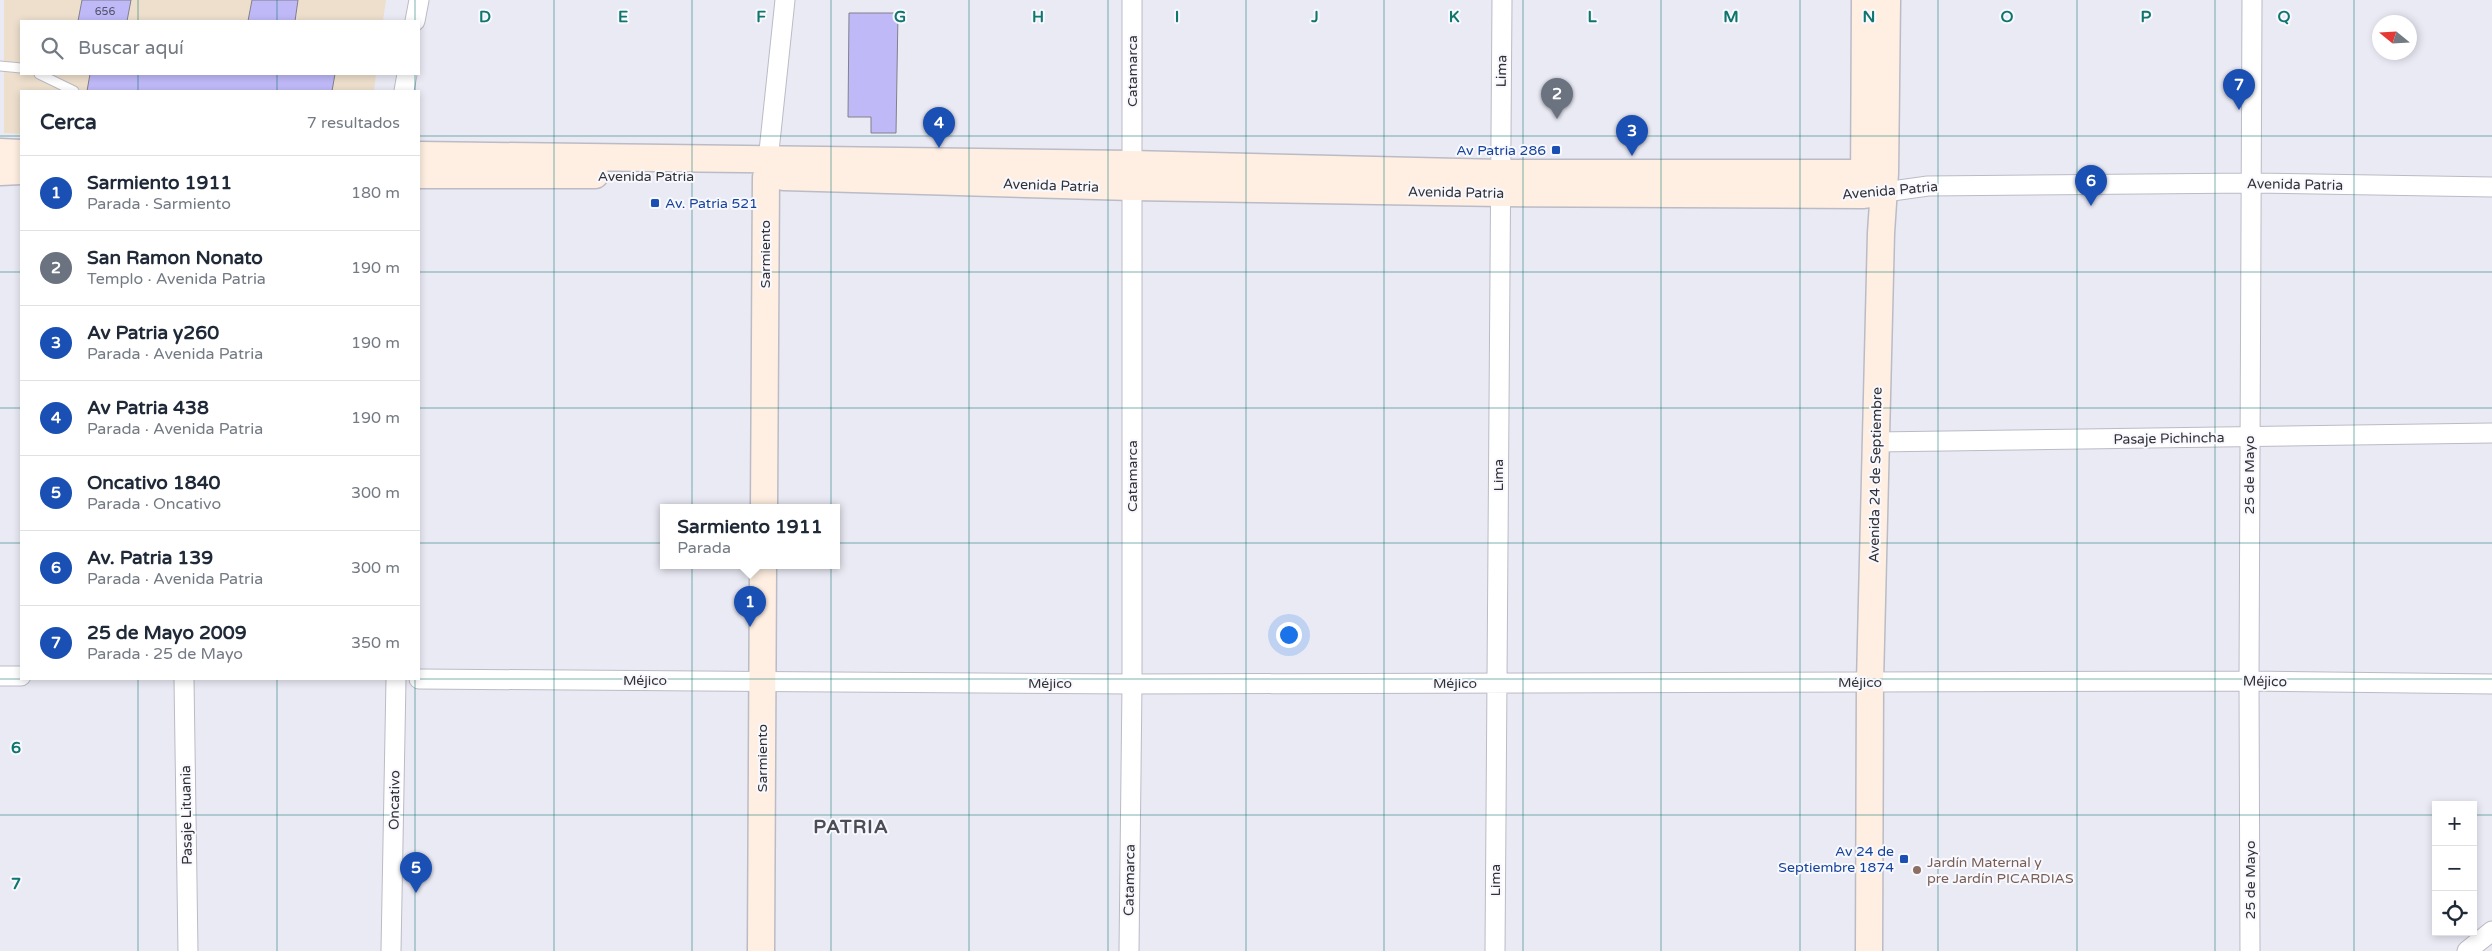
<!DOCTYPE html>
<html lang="es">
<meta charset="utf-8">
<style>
body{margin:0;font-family:"Varela Round",sans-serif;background:#f6f6f7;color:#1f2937}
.controls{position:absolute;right:15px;bottom:15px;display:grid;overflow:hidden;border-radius:0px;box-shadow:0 2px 8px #0003}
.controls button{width:45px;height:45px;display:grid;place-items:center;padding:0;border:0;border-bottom:1px solid #e0e1e3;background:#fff;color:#1f2937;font:25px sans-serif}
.compass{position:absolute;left:2372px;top:15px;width:45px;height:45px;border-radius:50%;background:#fff;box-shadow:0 2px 8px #0003;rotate:288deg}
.you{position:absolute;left:1288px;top:634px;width:18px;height:18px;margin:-12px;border:4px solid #fff;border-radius:50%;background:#1a73e8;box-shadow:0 0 0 8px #1a73e833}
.badge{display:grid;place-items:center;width:32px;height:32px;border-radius:50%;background:#1a73e8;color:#fff;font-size:16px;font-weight:700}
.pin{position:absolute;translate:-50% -41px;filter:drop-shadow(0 1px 2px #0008)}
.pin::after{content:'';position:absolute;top:26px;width:18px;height:15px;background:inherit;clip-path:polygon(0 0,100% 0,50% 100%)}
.popup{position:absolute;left:660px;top:504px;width:180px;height:65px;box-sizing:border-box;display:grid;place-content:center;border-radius:0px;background:#fff;filter:drop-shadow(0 1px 4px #0005);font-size:16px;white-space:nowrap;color:#747a83}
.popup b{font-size:19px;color:#1f2937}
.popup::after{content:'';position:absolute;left:50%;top:100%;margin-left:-10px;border:10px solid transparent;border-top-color:#fff}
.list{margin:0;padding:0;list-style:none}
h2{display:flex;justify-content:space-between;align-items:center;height:65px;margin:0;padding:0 20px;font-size:21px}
h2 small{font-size:16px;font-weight:400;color:#747a83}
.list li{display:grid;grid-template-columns:32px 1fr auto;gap:15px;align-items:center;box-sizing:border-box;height:75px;padding:0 20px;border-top:1px solid #e0e1e3}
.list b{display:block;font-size:19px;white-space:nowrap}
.list p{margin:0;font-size:16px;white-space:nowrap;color:#747a83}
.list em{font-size:16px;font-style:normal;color:#747a83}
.icon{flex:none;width:28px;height:28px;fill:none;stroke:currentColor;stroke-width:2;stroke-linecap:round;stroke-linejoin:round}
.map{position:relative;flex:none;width:2492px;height:951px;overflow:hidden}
.search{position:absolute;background:#fff;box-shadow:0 2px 8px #0003;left:20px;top:20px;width:400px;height:55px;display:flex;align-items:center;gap:12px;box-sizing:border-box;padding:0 18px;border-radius:0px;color:#747a83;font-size:19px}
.panel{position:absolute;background:#fff;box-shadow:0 2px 8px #0003;left:20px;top:90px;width:400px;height:590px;border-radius:0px}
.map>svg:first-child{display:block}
</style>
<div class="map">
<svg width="2492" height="951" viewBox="0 0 2492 951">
<rect width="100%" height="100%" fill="#eaeaf5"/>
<!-- medical -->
<path fill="#eddfcc" d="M 4,0 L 386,0 L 383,21 L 21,21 L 21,74 L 376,74 L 374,91 L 21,91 L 21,134 L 4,133 Z"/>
<!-- building -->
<path fill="#bfb9f8" stroke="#81808a" d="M 82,0 L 131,0 L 127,21 L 78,21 Z
M 252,0 L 298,0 L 295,21 L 248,21 Z
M 849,13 L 898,13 L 896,133 L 871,133 L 871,117 L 848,117 Z
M 90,74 L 335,74 L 332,91 L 87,91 Z"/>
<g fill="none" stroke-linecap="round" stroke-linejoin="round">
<defs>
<path id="service" d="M 0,66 L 21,68
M 39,74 L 74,91"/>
<path id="minor" d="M 415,21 L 419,0
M 404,91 L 407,74
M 767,170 L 785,0
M 1885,192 L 1928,186 L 2251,183 L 2492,187
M 1876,442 L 2492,433
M 0,676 L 21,676
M 184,679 L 188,951
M 419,679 L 1132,684 L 2249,681 L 2492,684
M 391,951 L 396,679
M 1129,951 L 1132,684 L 1132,0
M 1495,951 L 1502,0
M 2250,951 L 2249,681 L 2252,0
M 2467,951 L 2492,931"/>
<path id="secondary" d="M 0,152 L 21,153
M 419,155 L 1131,164 L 1500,173 L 1885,173
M 0,172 L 21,171
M 419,175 L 595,175
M 784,177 L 1132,187 L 1500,193 L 1864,195 L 1885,192
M 1864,192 L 1865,0
M 764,508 L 766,177
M 761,951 L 763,566
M 1869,951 L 1870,682 L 1881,233 L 1885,173 L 1887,0"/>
</defs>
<!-- service casing -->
<use href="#service" stroke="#bbbbc6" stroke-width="11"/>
<!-- minor casing -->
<use href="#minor" stroke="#bbbbc6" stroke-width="21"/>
<!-- secondary casing -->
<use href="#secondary" stroke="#bbbbc6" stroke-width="29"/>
<!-- service -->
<use href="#service" stroke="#fff" stroke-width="9"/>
<!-- minor -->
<use href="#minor" stroke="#fff" stroke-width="19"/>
<!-- secondary -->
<use href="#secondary" stroke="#ffefe2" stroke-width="26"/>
</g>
<!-- grid -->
<path fill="none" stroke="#0f766e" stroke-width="1" stroke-opacity="0.55" d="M 138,0 L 138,21M 277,0 L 277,21M 415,0 L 415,21M 554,0 L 554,951M 692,0 L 692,951M 831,0 L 831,951M 969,0 L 969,951M 1108,0 L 1108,951M 1246,0 L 1246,951M 1384,0 L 1384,951M 1523,0 L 1523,951M 1661,0 L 1661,951M 1800,0 L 1800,951M 1938,0 L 1938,951M 2077,0 L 2077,951M 2215,0 L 2215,951M 2354,0 L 2354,951M 138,74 L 138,91M 277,74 L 277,91M 415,74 L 415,91M 0,136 L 21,136M 419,136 L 2492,136M 0,272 L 21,272M 419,272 L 2492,272M 0,408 L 21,408M 419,408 L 2492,408M 0,543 L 21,543M 419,543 L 2492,543M 0,679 L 2492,679M 138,679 L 138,951M 277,679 L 277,951M 415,679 L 415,951M 0,815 L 2436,815M 2473,815 L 2492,815"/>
<!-- markers -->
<g fill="#1a4fb4" stroke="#f8f8ff" stroke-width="2">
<rect x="1551" y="145" width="10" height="10" rx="2.5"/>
<rect x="650" y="198" width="10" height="10" rx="2.5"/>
<rect x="1899" y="854" width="10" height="10" rx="2.5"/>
</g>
<circle fill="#8d6e63" stroke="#f8f8ff" stroke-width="2" cx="1917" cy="870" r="5"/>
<g text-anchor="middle" stroke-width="4" stroke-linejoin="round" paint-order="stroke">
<!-- number labels -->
<g font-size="11" fill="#555466">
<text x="105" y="15">656</text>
</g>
<!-- street labels -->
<g font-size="14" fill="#323236" stroke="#f8f8ff">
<text transform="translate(1132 71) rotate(-90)" y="5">Catamarca</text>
<text transform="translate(1501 71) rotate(-89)" y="5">Lima</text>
<text x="646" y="181">Avenida Patria</text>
<text transform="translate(2295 184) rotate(1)" y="5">Avenida Patria</text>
<text transform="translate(1051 185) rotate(2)" y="5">Avenida Patria</text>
<text transform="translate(1890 190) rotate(-5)" y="5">Avenida Patria</text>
<text transform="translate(1456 192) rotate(1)" y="5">Avenida Patria</text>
<text transform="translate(765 254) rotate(-90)" y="5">Sarmiento</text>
<text transform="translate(2169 438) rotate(-1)" y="5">Pasaje Pichincha</text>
<text transform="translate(1498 475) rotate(-90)" y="5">Lima</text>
<text transform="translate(1875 475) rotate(-89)" y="5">Avenida 24 de Septiembre</text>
<text transform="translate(2249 475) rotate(-90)" y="5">25 de Mayo</text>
<text transform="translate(1132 476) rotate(-90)" y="5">Catamarca</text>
<text x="645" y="685">Méjico</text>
<text transform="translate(2265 681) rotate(1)" y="5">Méjico</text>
<text x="1860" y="687">Méjico</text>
<text x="1050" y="688">Méjico</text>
<text x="1455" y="688">Méjico</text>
<text transform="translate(762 758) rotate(-90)" y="5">Sarmiento</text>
<text transform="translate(394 800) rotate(-89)" y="5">Oncativo</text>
<text transform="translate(186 815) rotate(-91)" y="5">Pasaje Lituania</text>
<text transform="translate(1129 880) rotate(-89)" y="5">Catamarca</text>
<text transform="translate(1495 880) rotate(-90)" y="5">Lima</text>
<text transform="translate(2250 880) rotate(-90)" y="5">25 de Mayo</text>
</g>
<!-- transit labels -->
<g font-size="14" fill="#164399" stroke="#f8f8ff" text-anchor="end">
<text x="1546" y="155">Av Patria 286</text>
<text x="665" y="208" text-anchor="start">Av. Patria 521</text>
<text x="1894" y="856">Av 24 de<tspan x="1894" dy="16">Septiembre 1874</tspan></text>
</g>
<!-- education labels -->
<g font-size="14" fill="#785e54" stroke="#f8f8ff" text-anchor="start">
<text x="1927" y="867">Jardín Maternal y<tspan x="1927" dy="16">pre Jardín PICARDIAS</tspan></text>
</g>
<!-- district labels -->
<g font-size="19" font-weight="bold" letter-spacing="1" fill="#4d4d56" stroke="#f8f8ff">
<text x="851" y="833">PATRIA</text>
</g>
</g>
<g font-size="16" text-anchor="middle" font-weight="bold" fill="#0f766e" stroke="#f8f8ff" stroke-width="4" stroke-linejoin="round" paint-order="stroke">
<text x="485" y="22">D</text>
<text x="623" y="22">E</text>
<text x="761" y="22">F</text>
<text x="900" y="22">G</text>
<text x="1038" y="22">H</text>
<text x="1177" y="22">I</text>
<text x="1315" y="22">J</text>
<text x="1454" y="22">K</text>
<text x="1592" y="22">L</text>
<text x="1731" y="22">M</text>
<text x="1869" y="22">N</text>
<text x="2007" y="22">O</text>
<text x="2146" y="22">P</text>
<text x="2284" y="22">Q</text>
<text x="16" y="753">6</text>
<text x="16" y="889">7</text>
</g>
</svg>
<div class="controls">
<button>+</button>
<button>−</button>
<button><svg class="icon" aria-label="locate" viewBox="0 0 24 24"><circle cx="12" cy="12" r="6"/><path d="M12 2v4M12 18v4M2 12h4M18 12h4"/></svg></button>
</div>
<svg class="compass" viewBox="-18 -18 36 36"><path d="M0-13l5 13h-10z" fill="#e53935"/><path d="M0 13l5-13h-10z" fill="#747a83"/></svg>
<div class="you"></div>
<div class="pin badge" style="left:750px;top:627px;background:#1a4fb4">1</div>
<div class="popup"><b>Sarmiento 1911</b>Parada</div>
<div class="pin badge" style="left:1557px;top:119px;background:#6b7280">2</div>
<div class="pin badge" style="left:1632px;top:156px;background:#1a4fb4">3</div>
<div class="pin badge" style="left:939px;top:148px;background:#1a4fb4">4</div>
<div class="pin badge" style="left:416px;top:893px;background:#1a4fb4">5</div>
<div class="pin badge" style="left:2091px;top:206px;background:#1a4fb4">6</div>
<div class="pin badge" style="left:2239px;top:110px;background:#1a4fb4">7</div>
<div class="search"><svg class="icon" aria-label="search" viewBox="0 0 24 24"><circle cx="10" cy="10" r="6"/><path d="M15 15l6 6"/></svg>Buscar aquí</div>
<section class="panel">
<h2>Cerca<small>7 resultados</small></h2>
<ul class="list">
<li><span class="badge" style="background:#1a4fb4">1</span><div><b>Sarmiento 1911</b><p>Parada · Sarmiento</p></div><em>180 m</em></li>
<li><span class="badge" style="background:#6b7280">2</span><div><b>San Ramon Nonato</b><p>Templo · Avenida Patria</p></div><em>190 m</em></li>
<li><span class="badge" style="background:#1a4fb4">3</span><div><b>Av Patria y260</b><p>Parada · Avenida Patria</p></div><em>190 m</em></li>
<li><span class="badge" style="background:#1a4fb4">4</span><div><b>Av Patria 438</b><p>Parada · Avenida Patria</p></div><em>190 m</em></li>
<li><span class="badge" style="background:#1a4fb4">5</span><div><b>Oncativo 1840</b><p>Parada · Oncativo</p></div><em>300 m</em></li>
<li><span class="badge" style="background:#1a4fb4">6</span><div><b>Av. Patria 139</b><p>Parada · Avenida Patria</p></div><em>300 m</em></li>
<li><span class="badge" style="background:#1a4fb4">7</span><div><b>25 de Mayo 2009</b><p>Parada · 25 de Mayo</p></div><em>350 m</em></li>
</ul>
</section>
</div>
